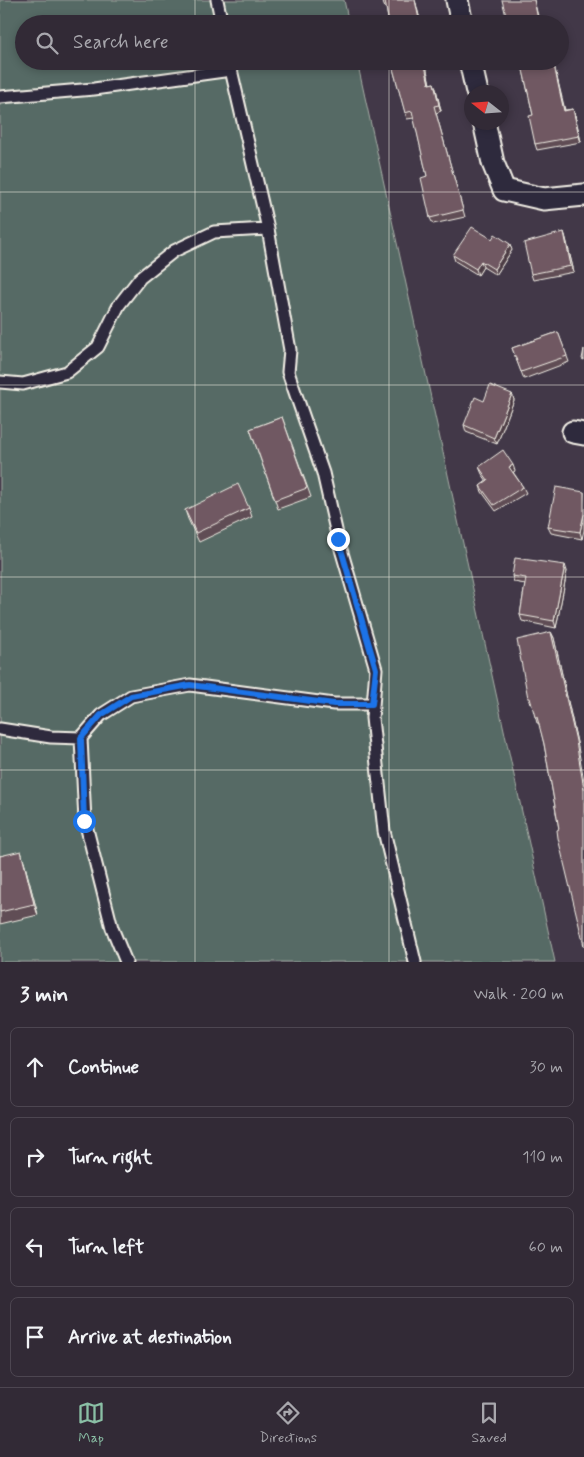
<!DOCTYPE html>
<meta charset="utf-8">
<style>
body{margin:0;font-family:Mynerve,sans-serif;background:#3d3642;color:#f1f3f6}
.compass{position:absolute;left:464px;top:85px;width:45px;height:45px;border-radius:50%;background:#322a36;box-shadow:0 2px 8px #0003;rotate:287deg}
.stop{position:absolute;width:15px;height:15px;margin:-11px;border:4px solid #1a73e8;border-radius:50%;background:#fff}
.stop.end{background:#1a73e8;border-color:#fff;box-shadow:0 1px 5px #0008}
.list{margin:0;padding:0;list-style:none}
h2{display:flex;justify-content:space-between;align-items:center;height:65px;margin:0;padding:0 20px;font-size:21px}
h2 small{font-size:16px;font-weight:400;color:#a8a7ad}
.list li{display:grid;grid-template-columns:32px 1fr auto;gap:15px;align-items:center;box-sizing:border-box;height:80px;margin:0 10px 10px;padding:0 10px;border:1px solid #4d4651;border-radius:8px}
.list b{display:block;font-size:19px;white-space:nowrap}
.list em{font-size:16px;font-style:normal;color:#a8a7ad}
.icon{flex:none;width:28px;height:28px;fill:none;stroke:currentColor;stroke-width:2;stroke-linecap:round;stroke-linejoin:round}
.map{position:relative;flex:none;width:584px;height:962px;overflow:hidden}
.search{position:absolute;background:#322a36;box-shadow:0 2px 8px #0003;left:15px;right:15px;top:15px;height:55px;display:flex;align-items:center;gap:12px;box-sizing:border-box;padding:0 18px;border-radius:28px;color:#a8a7ad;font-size:19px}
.sheet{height:425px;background:#322a36}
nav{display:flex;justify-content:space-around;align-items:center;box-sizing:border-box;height:70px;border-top:1px solid #4d4651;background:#322a36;font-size:14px;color:#a8a7ad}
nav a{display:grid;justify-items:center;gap:2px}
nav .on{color:#8abfa5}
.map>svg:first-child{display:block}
</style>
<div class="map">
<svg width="584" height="962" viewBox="0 0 584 962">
<rect width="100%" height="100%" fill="#423848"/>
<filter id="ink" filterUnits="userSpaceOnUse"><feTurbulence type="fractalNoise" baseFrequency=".02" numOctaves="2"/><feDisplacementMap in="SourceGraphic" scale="10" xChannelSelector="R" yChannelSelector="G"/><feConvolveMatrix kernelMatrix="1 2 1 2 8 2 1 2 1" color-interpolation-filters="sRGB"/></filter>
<g filter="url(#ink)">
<!-- green -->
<path fill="#576b65" stroke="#a6aea6" d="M 0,0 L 344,0 L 349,24 L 24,24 L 24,61 L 357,61 L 555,962 L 0,962 Z"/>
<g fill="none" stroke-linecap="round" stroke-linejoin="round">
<defs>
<path id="lane" d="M 217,0 L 222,24
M 229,61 L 268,229 L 290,350 L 288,372 L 323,473 L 338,539 L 376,669 L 372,718 L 384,831 L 415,962
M 0,97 L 94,89 L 231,70
M 0,382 L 23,384 L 67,372 L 98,347 L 119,305 L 140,278 L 174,251 L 214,232 L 268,229
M 0,729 L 51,737 L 81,738
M 126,962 L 112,928 L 85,821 L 81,738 L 101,715 L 131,696 L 190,685 L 334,704 L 372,704"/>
<path id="street" d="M 457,0 L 462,24
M 470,61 L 477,92
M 484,122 L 493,163 L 504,190 L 544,199 L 584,195
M 573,432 L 584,434"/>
</defs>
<!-- lane casing -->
<use href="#lane" stroke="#f4f1e8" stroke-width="15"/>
<!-- street casing -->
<use href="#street" stroke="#f4f1e8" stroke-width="25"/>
<!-- lane -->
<use href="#lane" stroke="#2f2a3d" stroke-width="11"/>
<!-- street -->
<use href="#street" stroke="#2f2a3d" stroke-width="21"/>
</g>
<!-- wall -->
<path fill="#604d54" stroke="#f4f1e8" d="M 382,0 L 415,0 L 421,24 L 389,24 L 386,8 L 385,8 Z
M 388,61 L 425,61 L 430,84 L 434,83 L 436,89 L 441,111 L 436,113 L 465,217 L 433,224 L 430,218 L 427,176 L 414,118 L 407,119 L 392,65 L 390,65 Z
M 521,61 L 553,61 L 565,110 L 573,109 L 575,115 L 581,142 L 537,150 L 535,144 L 533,115 Z
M 564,232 L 566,239 L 574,272 L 533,280 L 531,274 Z
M 492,239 L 512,250 L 496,275 L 483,267 L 478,275 L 455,261 L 453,255 Z
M 558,332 L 569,362 L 524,379 L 512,348 Z
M 512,394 L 514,400 L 497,444 L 466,432 L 464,425 L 484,401 Z
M 282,417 L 311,497 L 278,509 L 250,429 Z
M 479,467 L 515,471 L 513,472 L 523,487 L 526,493 L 496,511 L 482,492 L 480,486 L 487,481 L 482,474 Z
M 584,492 L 582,539 L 551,533 L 548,527 Z
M 249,508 L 252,517 L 199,542 L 188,519 L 185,510 Z
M 567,571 L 556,628 L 522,621 L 520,615 L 525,584 L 514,582 L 512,576 Z
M 551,632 L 554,638 L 578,747 L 559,829 L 544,744 L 539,723 L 537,723 L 532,704 L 530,704 L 528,698 Z
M 0,855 L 0,856 L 24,862 L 38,915 L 0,924 Z"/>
<!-- shaded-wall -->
<path fill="#4e3e45" stroke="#f4f1e8" d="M 415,0 L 421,24 L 420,24 Z
M 534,0 L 540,24 L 539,24 Z
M 424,61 L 425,61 L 431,90 L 429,84 Z
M 553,61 L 566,117 L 564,111 Z
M 434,83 L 436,89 L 441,111 L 439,105 Z
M 573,109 L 575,115 L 581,142 L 579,136 Z
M 564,232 L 566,239 L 574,272 L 571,266 Z
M 510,244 L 512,250 L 496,275 L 494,269 Z
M 481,261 L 483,267 L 478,275 L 476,269 Z
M 512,394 L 514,400 L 497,444 L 494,438 Z
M 513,465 L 515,471 L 512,473 L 509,467 Z
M 584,514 L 584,530 L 582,539 L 580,532 Z
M 565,565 L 567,571 L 556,628 L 554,621 Z
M 551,632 L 554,638 L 578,747 L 584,781 L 584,789 Z
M 21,851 L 24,862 L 38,915 L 34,904 Z"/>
<!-- building -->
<path fill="#705962" stroke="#f4f1e8" d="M 382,0 L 415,0 L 420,24 L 389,24 L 385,1 L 383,2 Z
M 502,0 L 534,0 L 539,24 L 508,24 Z
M 391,61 L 424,61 L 429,84 L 434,83 L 439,105 L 434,106 L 463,210 L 430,218 L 421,178 L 427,176 L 412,111 L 405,113 Z
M 521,61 L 553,61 L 564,111 L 573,109 L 579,136 L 535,144 L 529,116 L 533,115 Z
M 472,227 L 492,239 L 495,234 L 510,244 L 494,269 L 481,261 L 476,269 L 453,255 Z
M 564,232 L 571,266 L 531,274 L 524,243 Z
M 558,332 L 567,356 L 521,372 L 512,348 Z
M 584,349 L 584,360 L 582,359 Z
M 490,385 L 512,394 L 494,438 L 464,425 L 475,397 L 484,401 Z
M 282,417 L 307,488 L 275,500 L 250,429 Z
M 503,450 L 513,465 L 509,467 L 523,487 L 494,505 L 480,486 L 488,480 L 479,467 Z
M 238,484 L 249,508 L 196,533 L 185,510 Z
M 556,487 L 584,492 L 584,514 L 580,532 L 548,527 Z
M 515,558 L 565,565 L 554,621 L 520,615 L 526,578 L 512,576 Z
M 551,632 L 576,741 L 584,789 L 584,946 L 558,838 L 557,830 L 559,829 L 544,744 L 537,717 L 535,717 L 530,698 L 528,698 L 517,640 Z
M 21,851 L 34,904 L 0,912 L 0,856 Z"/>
</g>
<g fill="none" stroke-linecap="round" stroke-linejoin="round" filter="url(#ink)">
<!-- route -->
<path stroke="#1a73e8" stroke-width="6" d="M 84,821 L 81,738 L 101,715 L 131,696 L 190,685 L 334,704 L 372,704 L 376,669 L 338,539"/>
</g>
<!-- grid -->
<path fill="none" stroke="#f4f1e8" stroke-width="1" stroke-opacity="0.55" d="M 195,0 L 195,24M 389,0 L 389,24M 195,61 L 195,962M 389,61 L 389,962M 0,192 L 584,192M 0,385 L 584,385M 0,577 L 584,577M 0,770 L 584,770"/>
</svg>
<svg class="compass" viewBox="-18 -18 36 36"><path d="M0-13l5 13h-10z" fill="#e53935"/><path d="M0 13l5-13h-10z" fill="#a8a7ad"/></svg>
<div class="stop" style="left:84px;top:821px"></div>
<div class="stop end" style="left:338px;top:539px"></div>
<div class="search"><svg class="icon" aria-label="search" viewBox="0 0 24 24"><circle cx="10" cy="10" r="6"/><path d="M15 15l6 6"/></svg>Search here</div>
</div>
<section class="sheet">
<h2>3 min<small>Walk · 200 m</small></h2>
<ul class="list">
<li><svg class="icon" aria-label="ahead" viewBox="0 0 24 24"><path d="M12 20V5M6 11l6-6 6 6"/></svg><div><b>Continue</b></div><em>30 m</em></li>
<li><svg class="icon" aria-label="right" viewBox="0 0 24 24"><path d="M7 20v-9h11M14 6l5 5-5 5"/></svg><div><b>Turn right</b></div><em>110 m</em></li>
<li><svg class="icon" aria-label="left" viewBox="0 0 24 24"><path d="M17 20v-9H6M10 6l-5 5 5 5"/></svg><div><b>Turn left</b></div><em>60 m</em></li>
<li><svg class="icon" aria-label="arrive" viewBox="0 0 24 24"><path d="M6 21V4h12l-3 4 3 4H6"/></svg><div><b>Arrive at destination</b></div></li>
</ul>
</section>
<nav>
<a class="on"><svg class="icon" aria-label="map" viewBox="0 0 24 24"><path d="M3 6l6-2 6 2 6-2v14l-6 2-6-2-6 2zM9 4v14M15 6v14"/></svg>Map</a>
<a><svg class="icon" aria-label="directions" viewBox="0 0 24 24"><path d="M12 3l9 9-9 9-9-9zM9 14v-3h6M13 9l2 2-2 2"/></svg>Directions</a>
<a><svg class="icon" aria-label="saved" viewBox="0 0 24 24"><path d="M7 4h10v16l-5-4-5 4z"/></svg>Saved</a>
</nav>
